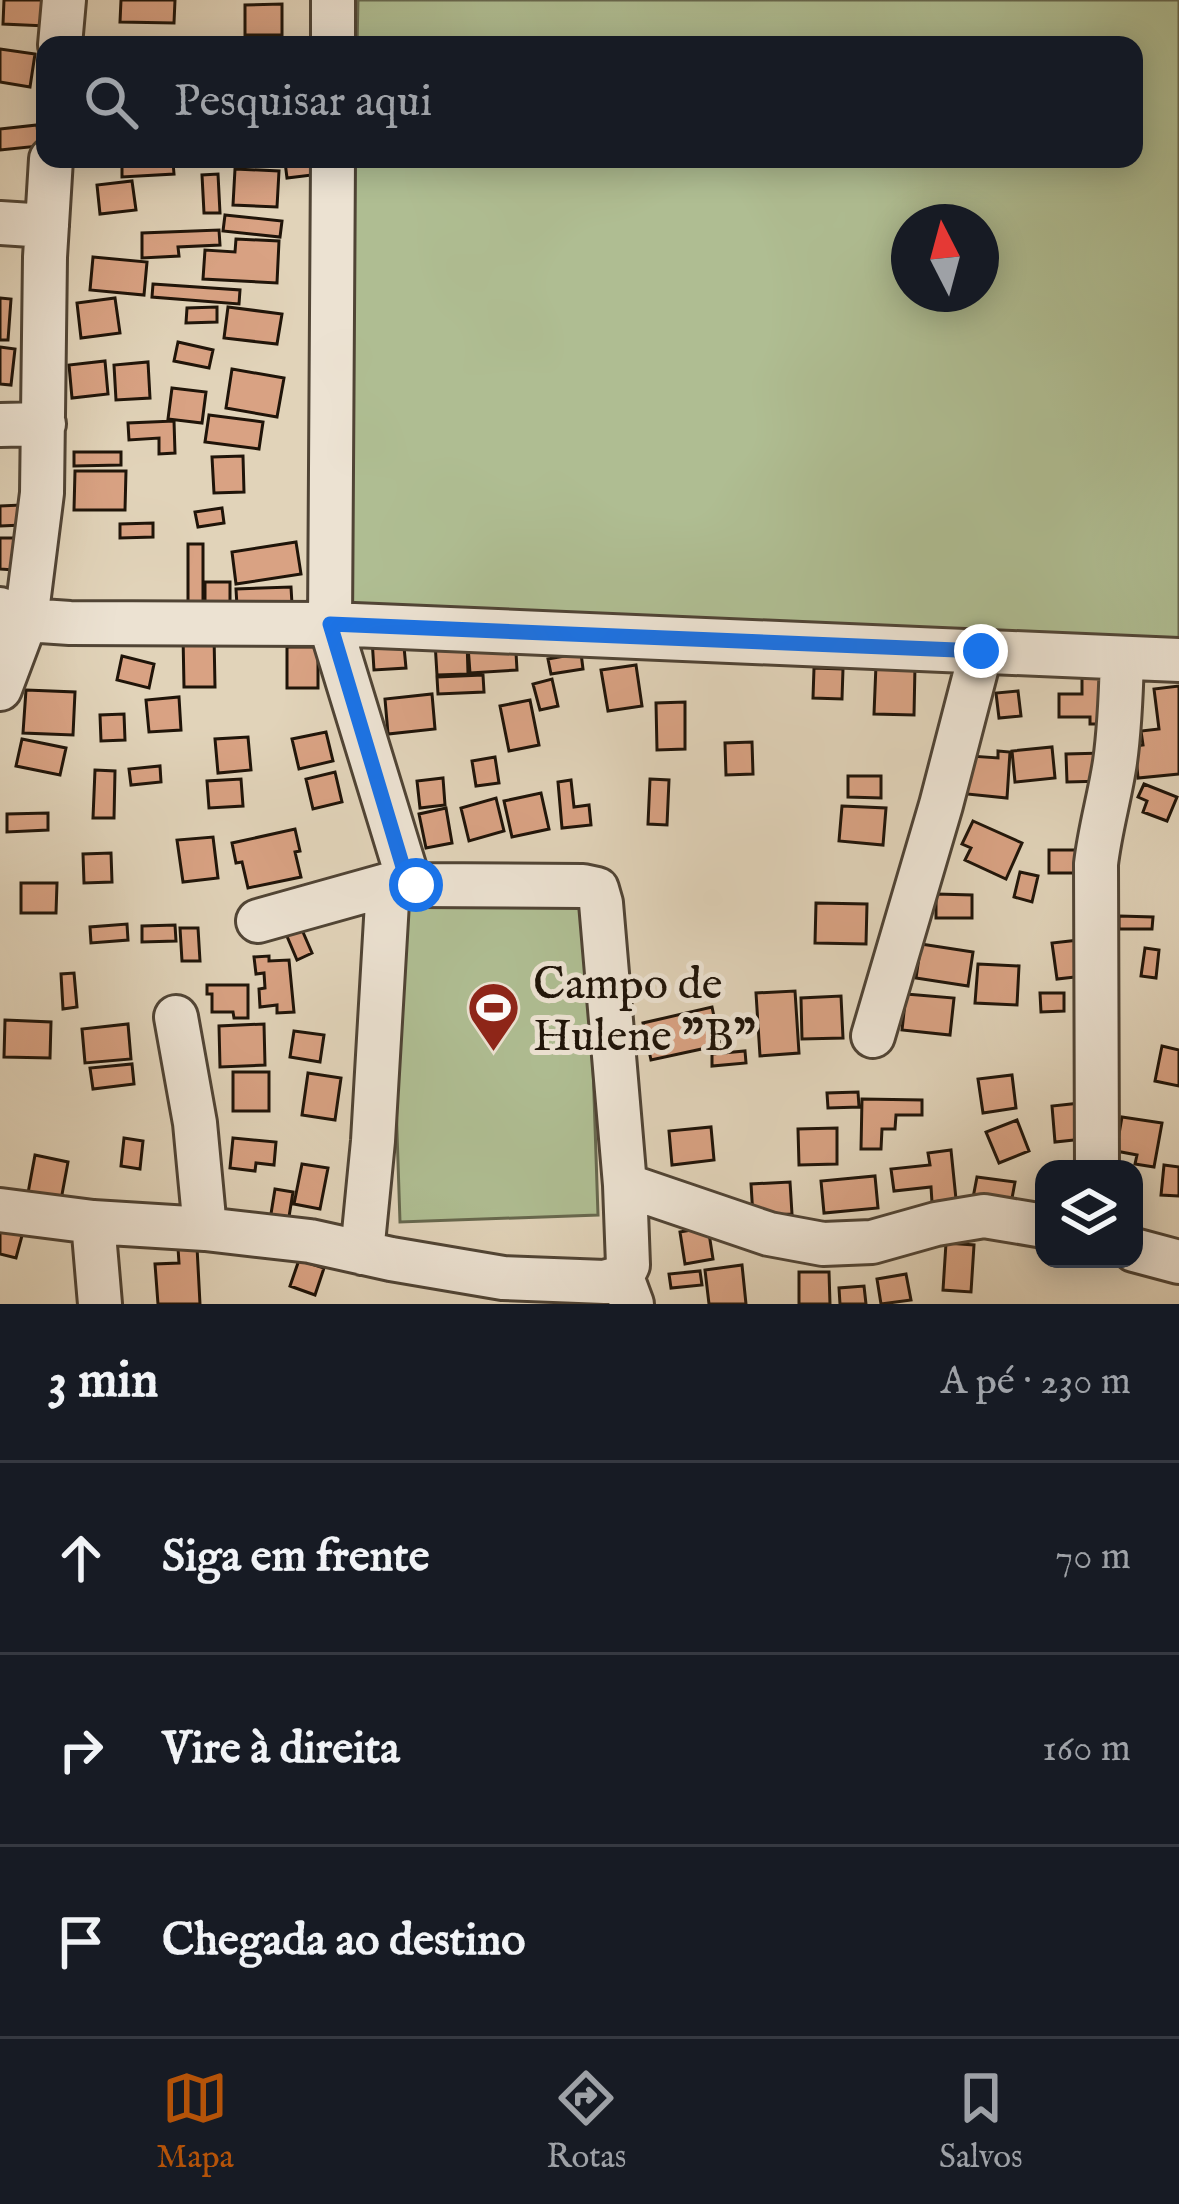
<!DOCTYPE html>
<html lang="pt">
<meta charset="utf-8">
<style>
body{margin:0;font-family:"IM FELL English",serif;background:#20242c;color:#f1f3f6}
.controls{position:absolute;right:36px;bottom:36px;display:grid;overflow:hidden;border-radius:24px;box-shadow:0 6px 30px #0003}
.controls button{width:108px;height:108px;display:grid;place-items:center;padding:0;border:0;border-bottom:3px solid #363941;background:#171b24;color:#f1f3f6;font:60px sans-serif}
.compass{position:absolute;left:891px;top:204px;width:108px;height:108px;border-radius:50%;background:#171b24;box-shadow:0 6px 30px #0003;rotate:354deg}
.stop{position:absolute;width:36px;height:36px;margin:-27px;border:9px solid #1a73e8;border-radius:50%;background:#fff}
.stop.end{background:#1a73e8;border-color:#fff;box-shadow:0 3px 12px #0008}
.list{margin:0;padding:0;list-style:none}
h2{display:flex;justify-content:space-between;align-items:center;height:156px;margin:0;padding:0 48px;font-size:51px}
h2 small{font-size:39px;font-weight:400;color:#9ea1a6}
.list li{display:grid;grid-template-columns:78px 1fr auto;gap:36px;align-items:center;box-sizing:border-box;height:192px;padding:0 48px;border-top:3px solid #363941}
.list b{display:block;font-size:45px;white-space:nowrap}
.list em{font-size:39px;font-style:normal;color:#9ea1a6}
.icon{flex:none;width:66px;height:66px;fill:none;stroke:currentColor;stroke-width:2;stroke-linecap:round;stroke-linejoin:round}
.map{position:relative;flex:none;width:1179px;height:1304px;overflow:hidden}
.search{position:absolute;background:#171b24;box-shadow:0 6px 30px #0003;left:36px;right:36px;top:36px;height:132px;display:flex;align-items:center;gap:30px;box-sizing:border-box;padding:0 42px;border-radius:24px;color:#9ea1a6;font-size:45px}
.sheet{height:732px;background:#171b24}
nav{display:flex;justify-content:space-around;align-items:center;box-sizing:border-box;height:168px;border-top:3px solid #363941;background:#171b24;font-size:33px;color:#9ea1a6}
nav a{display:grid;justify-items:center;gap:6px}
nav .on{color:#b45309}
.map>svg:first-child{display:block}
</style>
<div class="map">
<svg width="1179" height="1304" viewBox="0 0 1179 1304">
<rect width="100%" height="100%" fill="#e1d3b9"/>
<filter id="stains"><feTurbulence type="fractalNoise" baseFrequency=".00167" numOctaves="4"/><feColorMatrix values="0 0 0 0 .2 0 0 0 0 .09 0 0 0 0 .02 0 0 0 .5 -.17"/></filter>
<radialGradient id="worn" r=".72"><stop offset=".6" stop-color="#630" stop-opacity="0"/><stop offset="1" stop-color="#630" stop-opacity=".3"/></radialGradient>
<!-- green -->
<path fill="#afbd92" stroke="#67684e" stroke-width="3" fill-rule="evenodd" d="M 358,0 L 1179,0 L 1179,639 L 344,609 L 354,159 L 1134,159 L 1134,45 L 357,45 ZM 909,222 L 981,222 L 981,294 L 909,294 Z
M 587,885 L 598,1215 L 400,1222 L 389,892 Z"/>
<!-- building -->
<path fill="#d9a283" stroke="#1f1409" stroke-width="3" d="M 4,0 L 47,0 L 46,26 L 3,24 Z
M 121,0 L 175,0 L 174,23 L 120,22 Z
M 282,4 L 282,35 L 245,35 L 245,5 Z
M 0,49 L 35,54 L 30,87 L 0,82 Z
M 37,125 L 39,146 L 0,150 L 0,129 Z
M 310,159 L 312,175 L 287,178 L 285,162 Z
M 173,162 L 174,174 L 122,177 L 122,164 Z
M 235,169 L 279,171 L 277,207 L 233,205 Z
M 218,174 L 220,213 L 204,213 L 202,175 Z
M 132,181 L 136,210 L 100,214 L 97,185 Z
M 225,215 L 282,221 L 280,237 L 223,231 Z
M 219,230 L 220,245 L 178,247 L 179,256 L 142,258 L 142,233 Z
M 236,239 L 279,241 L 277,283 L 203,279 L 205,250 L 235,252 Z
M 93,257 L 147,262 L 144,295 L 90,290 Z
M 153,284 L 240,290 L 239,304 L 152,297 Z
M 0,298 L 11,299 L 8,340 L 0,340 Z
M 115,298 L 120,333 L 81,338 L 77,303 Z
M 217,307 L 217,322 L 186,323 L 187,308 Z
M 228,307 L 282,314 L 277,344 L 224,338 Z
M 178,342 L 213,350 L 209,368 L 174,361 Z
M 0,347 L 15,349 L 11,385 L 0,384 Z
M 105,361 L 108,394 L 72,398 L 69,365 Z
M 148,362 L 150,398 L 116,400 L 114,365 Z
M 232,369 L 284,378 L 277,417 L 226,408 Z
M 172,388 L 206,392 L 202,423 L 168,419 Z
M 209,415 L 263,422 L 259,449 L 205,442 Z
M 174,421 L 175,453 L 159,454 L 159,438 L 129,440 L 128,423 Z
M 74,452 L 121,452 L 121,465 L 74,466 Z
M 243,456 L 244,492 L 214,493 L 212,457 Z
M 75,471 L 126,471 L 125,510 L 74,510 Z
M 21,505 L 22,525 L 0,526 L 0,506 Z
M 222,508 L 224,523 L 198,527 L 195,512 Z
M 153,523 L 153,537 L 120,538 L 120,524 Z
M 0,538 L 16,538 L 14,570 L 0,569 Z
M 296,542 L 301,574 L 236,584 L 232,552 Z
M 188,544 L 203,544 L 203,603 L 188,603 Z
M 205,582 L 230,582 L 230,603 L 205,603 Z
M 291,587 L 292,604 L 237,606 L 236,589 Z
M 467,632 L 515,635 L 517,670 L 470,673 Z
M 183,635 L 214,635 L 215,687 L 184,687 Z
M 403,636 L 406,668 L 374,670 L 372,639 Z
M 467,640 L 468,674 L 437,675 L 435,642 Z
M 287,647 L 318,647 L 318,688 L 287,688 Z
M 581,653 L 583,669 L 551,674 L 548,659 Z
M 122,656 L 154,664 L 149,688 L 117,680 Z
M 636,665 L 642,706 L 608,711 L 601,670 Z
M 876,665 L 915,666 L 914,715 L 874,714 Z
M 814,668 L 843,669 L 842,699 L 813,698 Z
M 483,675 L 484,692 L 438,694 L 437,677 Z
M 1082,677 L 1107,677 L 1107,724 L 1090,724 L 1090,717 L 1059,717 L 1059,694 L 1082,694 Z
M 552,679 L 558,706 L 540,710 L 533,684 Z
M 1179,686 L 1179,774 L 1138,778 L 1135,746 L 1143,745 L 1141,731 L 1159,729 L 1154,689 Z
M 26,690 L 75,692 L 73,735 L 23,733 Z
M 1018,691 L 1021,716 L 999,718 L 996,693 Z
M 432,694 L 435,729 L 388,734 L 385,699 Z
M 179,697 L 181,730 L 149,732 L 146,700 Z
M 530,700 L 539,745 L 509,751 L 500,706 Z
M 685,702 L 685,749 L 657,750 L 656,703 Z
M 124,714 L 125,740 L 101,741 L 100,715 Z
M 326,732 L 333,761 L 299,769 L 292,739 Z
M 248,737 L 251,770 L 218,773 L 215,739 Z
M 22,739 L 66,748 L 60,775 L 16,766 Z
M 752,742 L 753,774 L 726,775 L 725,743 Z
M 1052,747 L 1055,778 L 1015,782 L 1012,751 Z
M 998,751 L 1010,752 L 1007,798 L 967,794 L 971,756 L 998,758 Z
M 1104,753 L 1105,781 L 1067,782 L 1066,754 Z
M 495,757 L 499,783 L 476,786 L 472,761 Z
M 160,766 L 161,782 L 131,785 L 129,769 Z
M 95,770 L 115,771 L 114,818 L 93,818 Z
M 335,772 L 342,802 L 313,809 L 306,779 Z
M 848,776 L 881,776 L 881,798 L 848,797 Z
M 443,778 L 445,805 L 420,808 L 417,781 Z
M 241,779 L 243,806 L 209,808 L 207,781 Z
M 650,779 L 669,780 L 667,825 L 648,824 Z
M 571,780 L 574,807 L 589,805 L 591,825 L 562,828 L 558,782 Z
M 1144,784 L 1177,797 L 1167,821 L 1143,812 L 1147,801 L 1138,797 Z
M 541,793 L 549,829 L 512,837 L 504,801 Z
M 496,798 L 504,831 L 469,841 L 461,808 Z
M 842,806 L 886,808 L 883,845 L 839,841 Z
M 446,808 L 452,843 L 426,848 L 419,814 Z
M 48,813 L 48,830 L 7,832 L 7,814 Z
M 973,821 L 1022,843 L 1006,879 L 965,860 L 971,848 L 962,844 Z
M 295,829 L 300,851 L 295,852 L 301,877 L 248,888 L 242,862 L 236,863 L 232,843 Z
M 213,837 L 218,878 L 183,882 L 177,840 Z
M 1049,850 L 1089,850 L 1089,873 L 1049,873 Z
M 111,853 L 112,882 L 84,883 L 83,854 Z
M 1020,872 L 1038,876 L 1032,902 L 1014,897 Z
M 21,883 L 57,883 L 56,913 L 21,913 Z
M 936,894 L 972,895 L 972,918 L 936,918 Z
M 816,903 L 867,904 L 866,944 L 815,943 Z
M 296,916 L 312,953 L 297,960 L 281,922 Z
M 1119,916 L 1153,917 L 1152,929 L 1119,929 Z
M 127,924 L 128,940 L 91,943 L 90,927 Z
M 175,925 L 176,941 L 142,942 L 142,926 Z
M 180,928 L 198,928 L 200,961 L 182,961 Z
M 1088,939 L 1093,975 L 1057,979 L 1052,943 Z
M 921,944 L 973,952 L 968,986 L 916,978 Z
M 1145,948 L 1159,950 L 1156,978 L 1141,976 Z
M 269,956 L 269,961 L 289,960 L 294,1012 L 277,1013 L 277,1005 L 260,1007 L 259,989 L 265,988 L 264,973 L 256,974 L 254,957 Z
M 978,964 L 1019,966 L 1017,1005 L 975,1003 Z
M 74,973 L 77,1007 L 63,1009 L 61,974 Z
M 207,985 L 248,985 L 248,1018 L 234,1018 L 233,1012 L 212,1012 L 212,994 L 207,994 Z
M 795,991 L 799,1053 L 760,1056 L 756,993 Z
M 1040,993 L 1064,993 L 1064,1011 L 1041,1012 Z
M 906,994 L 954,998 L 950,1035 L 902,1030 Z
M 841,996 L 843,1038 L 802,1039 L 801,998 Z
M 712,1007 L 720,1045 L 651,1060 L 643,1023 Z
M 5,1020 L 51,1022 L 50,1058 L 4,1057 Z
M 128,1024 L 131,1059 L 85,1063 L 82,1029 Z
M 264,1024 L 265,1065 L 220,1067 L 219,1026 Z
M 294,1031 L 324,1035 L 320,1062 L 290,1057 Z
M 1162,1046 L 1179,1050 L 1179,1086 L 1155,1081 Z
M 745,1051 L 746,1063 L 712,1066 L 712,1054 Z
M 132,1064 L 134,1084 L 93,1089 L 90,1068 Z
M 233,1072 L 269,1072 L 269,1111 L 233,1111 Z
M 308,1073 L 341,1078 L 335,1120 L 302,1115 Z
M 1012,1075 L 1016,1108 L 983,1113 L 978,1079 Z
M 858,1092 L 859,1107 L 828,1108 L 827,1093 Z
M 862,1099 L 922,1100 L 922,1115 L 896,1115 L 895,1129 L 882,1129 L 881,1149 L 861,1149 Z
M 1090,1102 L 1093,1138 L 1055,1142 L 1052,1106 Z
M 1122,1117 L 1162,1123 L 1154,1167 L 1135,1164 L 1137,1155 L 1116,1151 Z
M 1017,1120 L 1029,1151 L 999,1163 L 986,1132 Z
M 711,1127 L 714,1160 L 672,1165 L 669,1131 Z
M 837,1128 L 837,1164 L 799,1165 L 798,1129 Z
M 124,1138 L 143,1141 L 140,1169 L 121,1166 Z
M 233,1138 L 276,1142 L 274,1165 L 256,1163 L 255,1171 L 230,1168 Z
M 951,1150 L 956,1199 L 932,1202 L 931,1187 L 894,1191 L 891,1169 L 930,1165 L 928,1153 Z
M 35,1155 L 68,1162 L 61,1200 L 28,1193 Z
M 302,1164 L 328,1168 L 320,1209 L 294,1204 Z
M 1164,1165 L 1179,1167 L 1179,1196 L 1161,1195 Z
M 875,1176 L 878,1208 L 824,1213 L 821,1181 Z
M 977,1177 L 1015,1182 L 1010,1209 L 972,1203 Z
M 790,1182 L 792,1214 L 753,1216 L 751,1184 Z
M 275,1189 L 293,1192 L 288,1223 L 270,1220 Z
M 0,1226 L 23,1232 L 16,1258 L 0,1254 Z
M 708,1227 L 713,1259 L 685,1264 L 680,1232 Z
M 946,1243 L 974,1245 L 971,1292 L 943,1290 Z
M 197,1247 L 200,1304 L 158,1304 L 155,1264 L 179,1263 L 178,1248 Z
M 299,1260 L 324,1268 L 315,1295 L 290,1286 Z
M 742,1265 L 746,1304 L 709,1304 L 705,1270 Z
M 700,1271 L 702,1285 L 671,1288 L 669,1274 Z
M 799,1272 L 829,1272 L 830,1304 L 799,1304 Z
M 906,1274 L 911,1300 L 881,1304 L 877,1279 Z
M 864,1286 L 866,1304 L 840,1304 L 839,1288 Z"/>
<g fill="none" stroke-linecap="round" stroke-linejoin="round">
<defs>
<path id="minor" d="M 60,45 L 64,0
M 333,45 L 333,0
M 333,159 L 330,624 L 408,879
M 0,223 L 47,226
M 0,425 L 44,424
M 0,609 L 26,620 L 70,623 L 330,624 L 1179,660
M 0,689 L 26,620 L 42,493 L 45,257 L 51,159
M 258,921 L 408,879 L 416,885 L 583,886 L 597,889 L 601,903 L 625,1185 L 628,1265 L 622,1277 L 632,1304
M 176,1017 L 195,1123 L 205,1229
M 873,1036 L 941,805 L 981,651
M 1097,1169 L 1096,864 C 1100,829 1110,796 1115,762 C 1120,727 1121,693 1122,659
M 625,1185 L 769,1234 L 823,1244 L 872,1242 L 936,1224 L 984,1216 L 1044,1226
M 0,1210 L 93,1222 L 205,1229 L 310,1241 L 391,1259 L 503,1278 L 605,1282 L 622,1277
M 93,1222 L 100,1304
M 1134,1250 L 1179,1262
M 362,1253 L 373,1141 L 388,885"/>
</defs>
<!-- minor casing -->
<use href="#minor" stroke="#504435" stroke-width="48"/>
<!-- minor -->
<use href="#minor" stroke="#ece2d2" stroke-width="42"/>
</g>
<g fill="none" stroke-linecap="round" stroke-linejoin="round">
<!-- route -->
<path stroke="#1a73e8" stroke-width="15" d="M 416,885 L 408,879 L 403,867 L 330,624 L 981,651"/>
</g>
<!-- icons -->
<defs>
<symbol id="stadium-pin" viewBox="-11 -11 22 30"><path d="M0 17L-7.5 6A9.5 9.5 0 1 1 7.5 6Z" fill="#8f2418" stroke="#ece2d2"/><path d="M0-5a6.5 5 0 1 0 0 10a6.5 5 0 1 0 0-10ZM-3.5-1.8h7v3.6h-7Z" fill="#fff"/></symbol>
</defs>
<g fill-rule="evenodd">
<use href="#stadium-pin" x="464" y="978" width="59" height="81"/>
</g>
<g text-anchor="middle" stroke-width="10" stroke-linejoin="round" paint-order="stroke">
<!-- poi labels -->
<g font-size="45" fill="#1f1409" stroke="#ece2d2" text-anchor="start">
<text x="533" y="998">Campo de<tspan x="533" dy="52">Hulene "B"</tspan></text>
</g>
</g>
<rect width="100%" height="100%" filter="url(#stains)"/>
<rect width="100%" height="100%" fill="url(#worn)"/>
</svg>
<div class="controls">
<button><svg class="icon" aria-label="layers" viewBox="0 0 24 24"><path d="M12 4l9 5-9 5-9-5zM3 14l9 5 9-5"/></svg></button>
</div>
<svg class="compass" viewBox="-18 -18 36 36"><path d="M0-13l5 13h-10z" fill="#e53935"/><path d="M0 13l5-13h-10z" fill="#9ea1a6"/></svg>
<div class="stop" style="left:416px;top:885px"></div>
<div class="stop end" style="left:981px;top:651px"></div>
<div class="search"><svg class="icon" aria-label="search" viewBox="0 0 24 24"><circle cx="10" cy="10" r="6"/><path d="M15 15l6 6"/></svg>Pesquisar aqui</div>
</div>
<section class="sheet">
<h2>3 min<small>A pé · 230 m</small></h2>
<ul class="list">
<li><svg class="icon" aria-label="ahead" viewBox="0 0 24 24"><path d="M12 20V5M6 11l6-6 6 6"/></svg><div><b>Siga em frente</b></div><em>70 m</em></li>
<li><svg class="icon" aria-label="right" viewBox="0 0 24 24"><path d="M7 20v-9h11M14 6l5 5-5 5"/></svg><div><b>Vire à direita</b></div><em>160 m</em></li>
<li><svg class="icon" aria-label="arrive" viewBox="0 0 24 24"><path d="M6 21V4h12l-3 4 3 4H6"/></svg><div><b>Chegada ao destino</b></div></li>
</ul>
</section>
<nav>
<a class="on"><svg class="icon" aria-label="map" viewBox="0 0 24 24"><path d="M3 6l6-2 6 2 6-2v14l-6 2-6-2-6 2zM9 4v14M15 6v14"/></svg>Mapa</a>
<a><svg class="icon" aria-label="directions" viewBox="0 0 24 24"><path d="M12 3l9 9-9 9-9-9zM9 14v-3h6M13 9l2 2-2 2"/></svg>Rotas</a>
<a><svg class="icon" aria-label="saved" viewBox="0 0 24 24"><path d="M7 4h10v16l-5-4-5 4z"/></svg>Salvos</a>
</nav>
